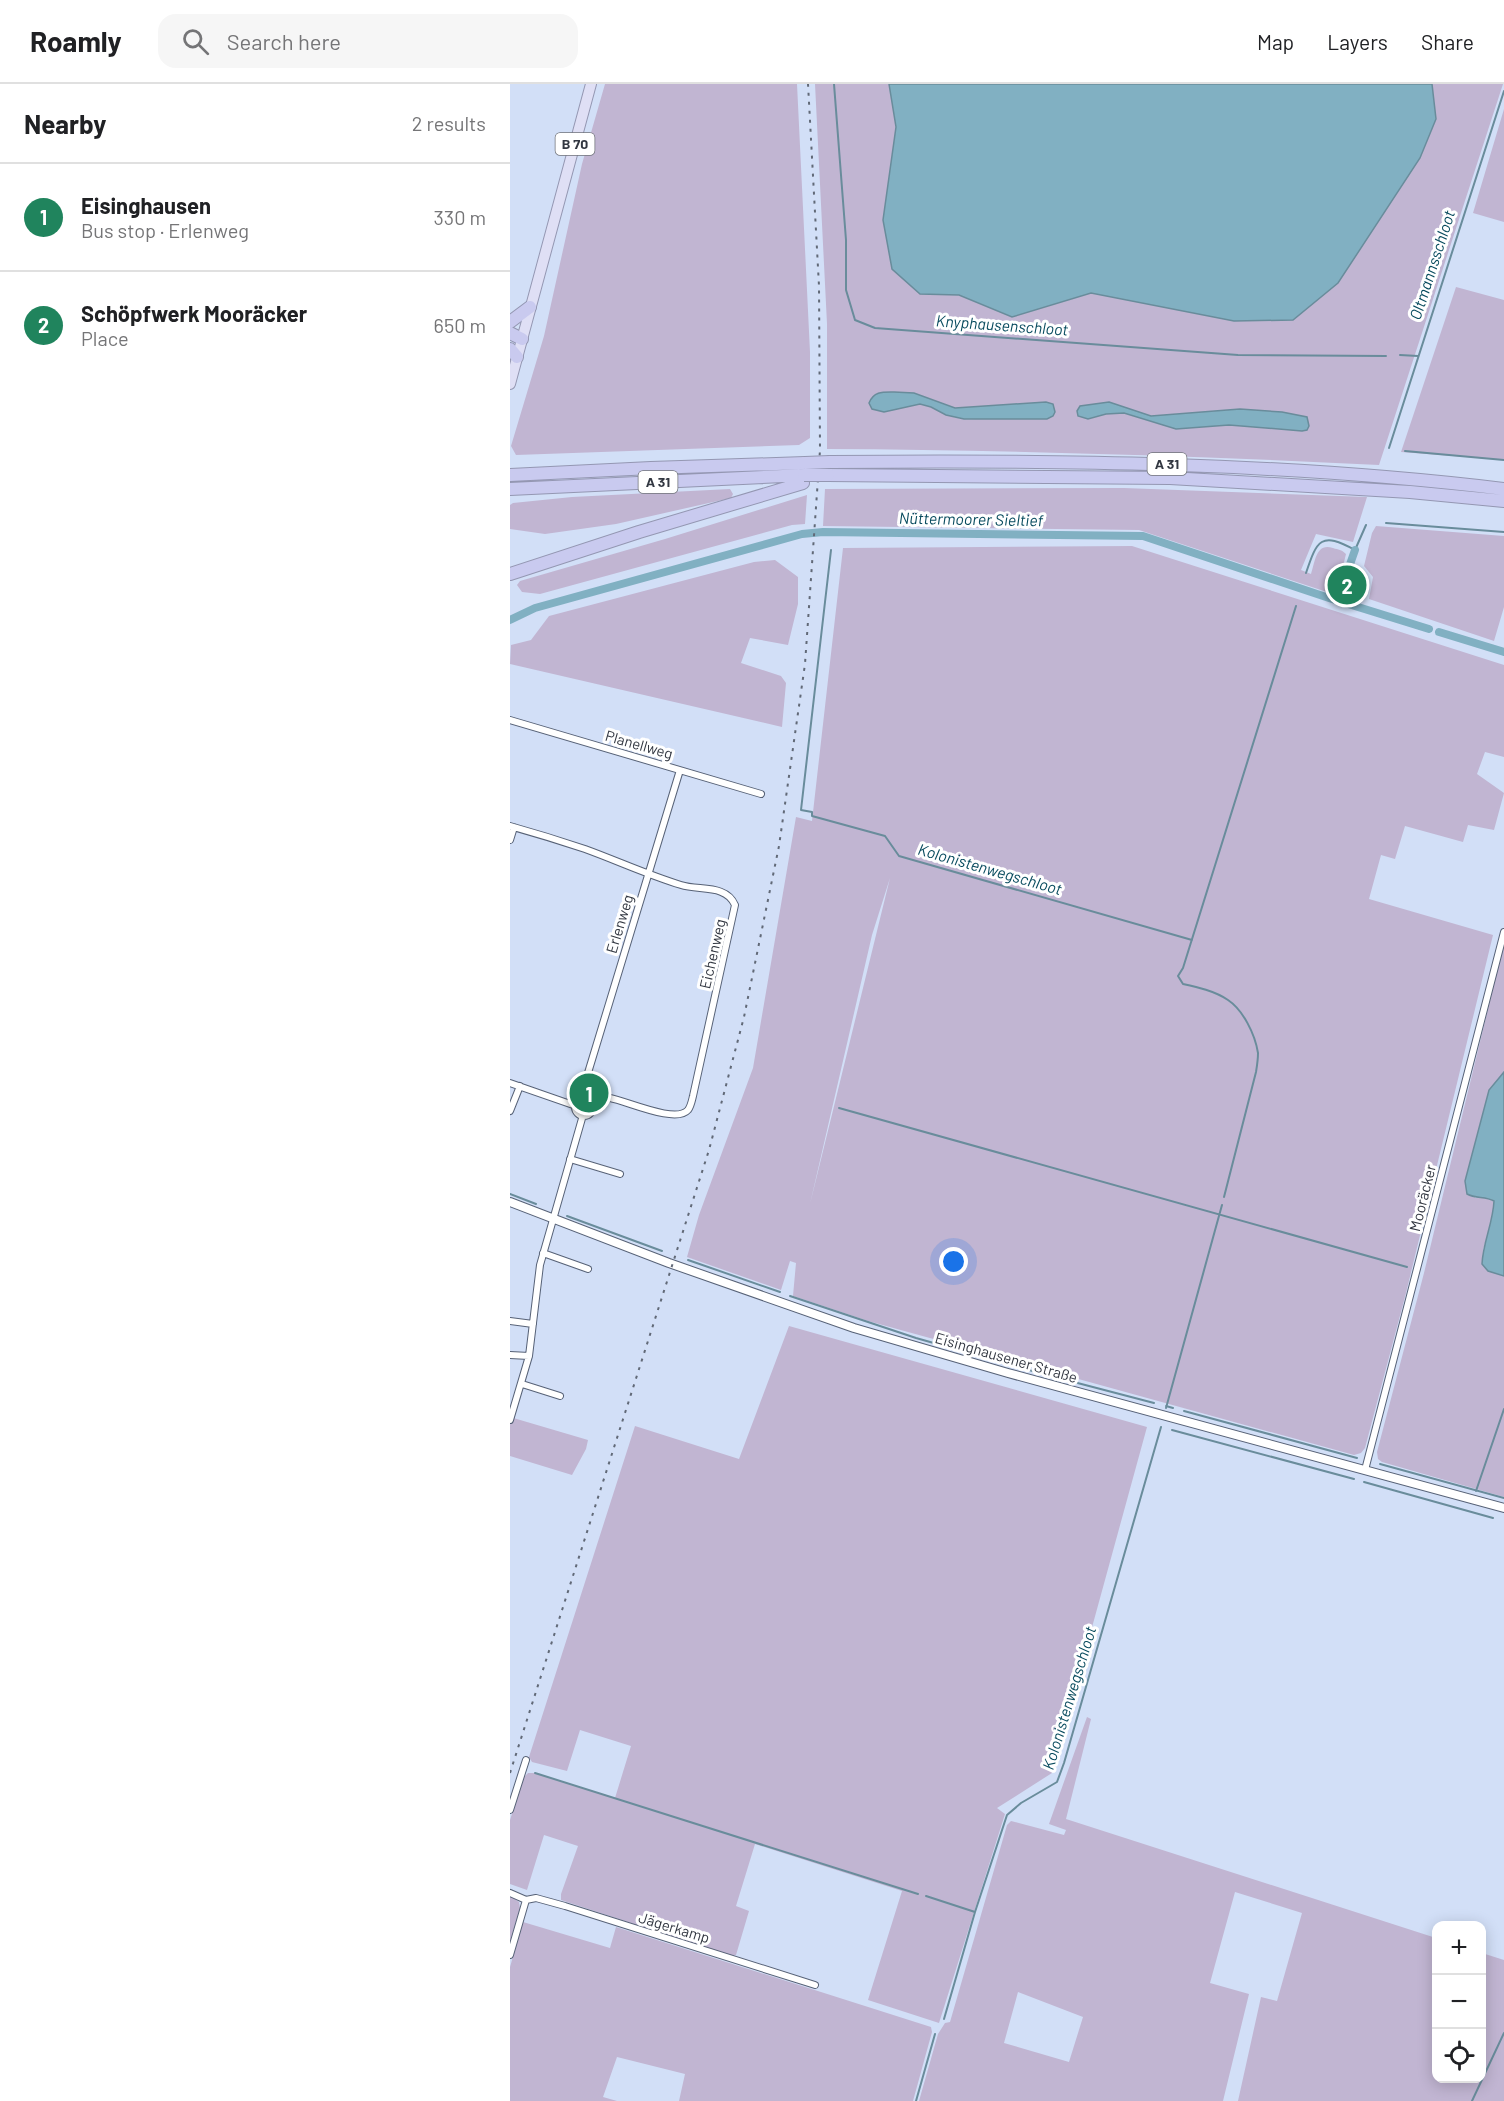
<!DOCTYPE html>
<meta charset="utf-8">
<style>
body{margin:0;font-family:Barlow,sans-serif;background:#f6f6f6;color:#202124}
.controls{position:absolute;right:18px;bottom:18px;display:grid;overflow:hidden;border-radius:12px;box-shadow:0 3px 15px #0003}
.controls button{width:54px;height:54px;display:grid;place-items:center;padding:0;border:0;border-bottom:2px solid #e0e0e0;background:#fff;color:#202124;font:30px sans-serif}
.you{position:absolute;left:444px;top:1178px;width:21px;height:21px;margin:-15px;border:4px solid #fff;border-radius:50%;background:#1a73e8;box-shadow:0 0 0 9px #1a73e833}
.badge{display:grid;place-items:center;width:39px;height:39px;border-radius:50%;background:#20845d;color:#fff;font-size:20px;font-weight:700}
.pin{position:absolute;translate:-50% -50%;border:3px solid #fff;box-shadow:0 2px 6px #0006}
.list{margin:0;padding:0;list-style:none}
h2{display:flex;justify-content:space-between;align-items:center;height:78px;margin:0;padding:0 24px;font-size:26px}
h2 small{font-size:20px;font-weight:400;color:#757577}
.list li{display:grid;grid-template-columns:39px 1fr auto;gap:18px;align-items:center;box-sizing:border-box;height:108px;padding:0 24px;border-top:2px solid #e0e0e0}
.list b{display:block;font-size:22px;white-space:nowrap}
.list p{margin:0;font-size:20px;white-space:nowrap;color:#757577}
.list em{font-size:20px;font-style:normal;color:#757577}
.icon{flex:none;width:33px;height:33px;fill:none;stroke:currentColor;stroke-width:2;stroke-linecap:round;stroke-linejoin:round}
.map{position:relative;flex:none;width:994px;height:2017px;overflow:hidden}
header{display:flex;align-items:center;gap:36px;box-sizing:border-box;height:84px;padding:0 30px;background:#fff;border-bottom:2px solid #e0e0e0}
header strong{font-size:28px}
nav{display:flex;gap:33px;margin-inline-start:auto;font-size:21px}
.search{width:420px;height:54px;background:#f6f6f6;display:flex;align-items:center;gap:15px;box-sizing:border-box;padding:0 21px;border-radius:18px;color:#757577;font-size:22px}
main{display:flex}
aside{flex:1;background:#fff}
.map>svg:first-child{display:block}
</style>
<header>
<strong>Roamly</strong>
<div class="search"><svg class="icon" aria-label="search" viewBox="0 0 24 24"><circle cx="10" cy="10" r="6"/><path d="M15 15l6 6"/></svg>Search here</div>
<nav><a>Map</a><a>Layers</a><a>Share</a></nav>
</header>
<main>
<aside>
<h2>Nearby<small>2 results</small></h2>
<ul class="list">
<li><span class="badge">1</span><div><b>Eisinghausen</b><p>Bus stop · Erlenweg</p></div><em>330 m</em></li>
<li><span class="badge">2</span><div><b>Schöpfwerk Mooräcker</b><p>Place</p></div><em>650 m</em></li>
</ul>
</aside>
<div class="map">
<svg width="994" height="2017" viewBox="0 0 994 2017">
<rect width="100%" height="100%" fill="#d2dff7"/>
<!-- green -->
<path fill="#c1b5d2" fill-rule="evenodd" d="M 95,0 L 287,0 L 300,268 L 300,354 L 289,361 L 6,371 L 1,362 L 34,252 L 72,80 Z
M 305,0 L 379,0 L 386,43 L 373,136 L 410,210 L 449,211 L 502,233 L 581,209 L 724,237 L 783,236 L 879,120 L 910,74 L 926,35 L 922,0 L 993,0 L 869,381 C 685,372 502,366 317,365 L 317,240 ZM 418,314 L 445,324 L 536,318 C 510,325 481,337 454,335 C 437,334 425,321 411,320 C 400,319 386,326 374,328 ZM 599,318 L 641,332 L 730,325 L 772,328 L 744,343 L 719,341 L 666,345 L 614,329 L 596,330 L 578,335 Z
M 994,25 L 994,138 L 963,129 Z
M 946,203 L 994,216 L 994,376 L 891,368 Z
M 614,404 L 857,413 L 843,458 L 806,450 L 791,486 L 801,490 C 805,478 806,458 823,464 C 829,466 831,465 836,470 L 831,490 L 828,492 L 820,509 L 629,446 L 313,442 L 315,405 Z
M 220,405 L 223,410 L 221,414 L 106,440 L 35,450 L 0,445 L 0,421 L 3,419 L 62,413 Z
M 297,411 L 295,440 L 282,441 L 30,510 L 12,508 L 7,501 L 10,497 L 155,455 Z
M 866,442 L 994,452 L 994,523 L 984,557 L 859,515 L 863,493 L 854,482 L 862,449 Z
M 622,462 L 994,581 L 994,673 L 975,668 L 967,690 L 994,709 L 984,746 L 958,741 L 953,758 L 895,742 L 885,775 L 871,771 L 859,815 L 983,851 L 896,1209 L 855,1364 L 851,1369 L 844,1371 L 358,1237 L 283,1212 L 286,1179 L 280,1177 L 271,1206 L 177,1173 L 189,1131 L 243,984 L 286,733 L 302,737 L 333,464 ZM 380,794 L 300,1120 L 362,851 Z
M 265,476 L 288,493 L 288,520 L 278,561 L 240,554 L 231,579 L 271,592 L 276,599 L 272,643 L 0,580 L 1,561 L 21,556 L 39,532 L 244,478 Z
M 994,859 L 994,988 L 979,1006 L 965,1114 L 977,1113 L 984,1117 L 983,1131 L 973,1166 L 978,1187 L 994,1192 L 994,1413 L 872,1378 L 868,1375 L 867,1368 L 914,1189 Z
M 279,1242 L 637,1343 L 542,1689 L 487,1724 L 495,1730 L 429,1939 L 358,1916 L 392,1807 L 245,1760 L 226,1822 L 239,1827 L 226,1871 L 221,1872 L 51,1816 L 51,1810 L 68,1762 L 34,1751 L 17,1806 L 0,1800 L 0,1736 L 14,1693 L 18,1689 L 25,1689 L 105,1714 L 121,1662 L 70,1646 L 57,1687 L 22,1678 L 19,1673 L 125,1342 L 229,1375 Z
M 0,1333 L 78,1356 L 76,1365 L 62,1391 L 0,1372 Z
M 577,1633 L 581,1635 L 556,1735 L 926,1854 L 926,1994 L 972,1994 L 972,1869 L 994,1876 L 994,2017 L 728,2017 L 751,1913 L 767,1917 L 792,1829 L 725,1808 L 700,1899 L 739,1910 L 713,2017 L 409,2017 L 428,1950 L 435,1939 L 440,1938 L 497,1741 L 501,1737 L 554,1751 L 556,1746 L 539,1740 ZM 508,1908 L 573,1933 L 559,1978 L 494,1959 Z
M 0,1812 L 9,1818 L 10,1824 L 0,1858 Z
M 13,1838 L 100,1864 L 106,1843 L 421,1943 L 422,1948 L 403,2017 L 169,2017 L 175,1990 L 107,1973 L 93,2013 L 107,2017 L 0,2017 L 0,1883 Z"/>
<!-- water -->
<path fill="#81b0c2" stroke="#698c9b" stroke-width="1.5" d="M 379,0 L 922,0 L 926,35 L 910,74 L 828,199 L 783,236 L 724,237 L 581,209 L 502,233 L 449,211 L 410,210 L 382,185 L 373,136 L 386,43 Z
M 384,308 L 404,309 L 445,324 L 536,318 L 543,320 L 545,328 L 543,332 L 537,335 L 454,335 L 436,331 L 421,323 L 410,320 L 374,328 L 362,325 L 359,319 C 364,307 373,308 384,308 Z
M 599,318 L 641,332 L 730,325 L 772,328 L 797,333 L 799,342 L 797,346 L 792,347 L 719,341 L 666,345 L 614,329 L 596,330 L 578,335 L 568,332 L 567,327 L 570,322 Z
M 994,988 L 994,1192 L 978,1187 L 972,1180 C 973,1158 983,1139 984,1117 C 975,1112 966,1115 957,1110 L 955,1097 L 979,1006 Z"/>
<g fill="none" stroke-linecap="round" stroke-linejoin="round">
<!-- stream -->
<path stroke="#698c9b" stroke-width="2" d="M 324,0 L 336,156 L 336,206 L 345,236 L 365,244 L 728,271 L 876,272
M 890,271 L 908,272
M 879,364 L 994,7
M 895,367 L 994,376
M 876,439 L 994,448
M 321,466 L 291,726 L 302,728 L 302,732 L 375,752 L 389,772 L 682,856
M 796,489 C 807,456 811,447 845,466 L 856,441
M 329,1024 L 897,1183
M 0,1110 L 26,1120
M 714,1113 L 746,988 C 747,982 748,974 748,969 C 745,950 733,926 718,916 C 705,907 687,903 673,900 L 668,892 L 673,884 L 786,522
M 57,1132 L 152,1167
M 178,1176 L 270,1208
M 280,1212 L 406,1254 L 526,1288
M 537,1291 L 644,1319
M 656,1322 L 663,1324
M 656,1324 L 712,1121
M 674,1327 L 847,1374
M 662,1346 L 844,1395
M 870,1380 L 994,1414
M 854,1398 L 983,1434
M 966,1407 L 994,1325
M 25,1689 L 408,1810
M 416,1812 L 465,1828
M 434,1935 L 465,1828 L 497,1731 L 511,1719 L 547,1698 L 554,1679 L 651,1343
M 406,2017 L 425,1950
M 962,2017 L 994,1949"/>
<!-- canal -->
<path stroke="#81b0c2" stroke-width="8" d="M 838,486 L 845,466
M 0,536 L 25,524 L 292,450 L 313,448 L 633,452 L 819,514 L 919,545
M 929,548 L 994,568"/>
<defs>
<path id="minor" d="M 0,636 L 251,710
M 0,742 C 25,749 51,757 75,765 C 108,777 138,791 171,801 C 189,807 216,800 225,821 L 183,1012 C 182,1016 181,1022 178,1026 C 166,1040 117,1017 100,1014 L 91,1015 L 82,1019
M 0,756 L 4,743
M 0,999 L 66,1022
M 74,1002 L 170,686
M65 1023a9 9 0 1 1 18 0a9 9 0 1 1-18 0Z
M 0,1027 L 10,1002
M 60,1075 L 110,1090
M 33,1169 L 78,1185
M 0,1237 L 23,1240
M 0,1271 L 19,1272
M 12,1300 L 50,1312
M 0,1336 L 19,1272 L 30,1181 L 73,1031
M 855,1386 L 994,848
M 0,1726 L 16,1676
M 0,1809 L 16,1816 L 0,1871
M 16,1816 L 26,1814 L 55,1822 L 305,1901"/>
<path id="tertiary" d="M 0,1118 L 159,1179 L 344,1244 L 498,1289 L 994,1424"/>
<path id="primary" d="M 0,300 L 81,0"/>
<path id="motorway" d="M 0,238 L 20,223
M 0,249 L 12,255
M 0,265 L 7,273
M 320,378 C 544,376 770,378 994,405
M 0,391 L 141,384 L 295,379
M 318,391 L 660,394 L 900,408 L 994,417
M 0,405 L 294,391
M 0,490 L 129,448 L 293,399"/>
</defs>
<!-- minor casing -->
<use href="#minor" stroke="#576277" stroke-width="8"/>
<!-- tertiary casing -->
<use href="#tertiary" stroke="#576277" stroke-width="10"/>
<!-- primary casing -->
<use href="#primary" stroke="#9497b2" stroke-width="12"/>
<!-- motorway casing -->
<use href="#motorway" stroke="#9497b2" stroke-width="14"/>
<!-- minor -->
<use href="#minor" stroke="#fff" stroke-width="6"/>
<!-- tertiary -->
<use href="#tertiary" stroke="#fff" stroke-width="8"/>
<!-- primary -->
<use href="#primary" stroke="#dfdff5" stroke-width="10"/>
<!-- motorway -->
<use href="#motorway" stroke="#c9caef" stroke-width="12"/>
<!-- rail -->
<path stroke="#616977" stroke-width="2" stroke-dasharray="3 6" stroke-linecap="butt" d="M 0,1689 L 199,1066 L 234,933 L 269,762 L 295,580 L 310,366 L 309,202 L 298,0"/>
<defs>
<path id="motorway-bridge" d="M 295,379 L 320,378
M 294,391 L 318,391"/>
</defs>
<!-- motorway-bridge casing -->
<use href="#motorway-bridge" stroke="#9497b2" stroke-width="14" stroke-linecap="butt"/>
<!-- motorway-bridge -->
<use href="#motorway-bridge" stroke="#c9caef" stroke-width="12"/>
</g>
<g text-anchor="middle" stroke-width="6" stroke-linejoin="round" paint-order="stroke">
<!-- shield labels -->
<g fill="#fff" stroke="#70737a" stroke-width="1.5">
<rect x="45.5" y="49" width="39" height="22" rx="4.5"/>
<rect x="637.5" y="369" width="39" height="22" rx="4.5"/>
<rect x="128.5" y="387" width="39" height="22" rx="4.5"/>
</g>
<g font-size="14" font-weight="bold" fill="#323741">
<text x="65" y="65">B 70</text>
<text x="657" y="385">A 31</text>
<text x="148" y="403">A 31</text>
</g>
<!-- street labels -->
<g font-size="15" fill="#323741" stroke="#fff">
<text transform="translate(129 661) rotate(16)" y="5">Planellweg</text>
<text transform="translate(110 840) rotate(-73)" y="5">Erlenweg</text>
<text transform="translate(203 870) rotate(-77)" y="5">Eichenweg</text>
<text transform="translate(913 1114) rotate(-76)" y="5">Mooräcker</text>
<text transform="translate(496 1274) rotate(16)" y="5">Eisinghausener Straße</text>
<text transform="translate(164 1844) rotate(17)" y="5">Jägerkamp</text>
</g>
<!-- water labels -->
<g font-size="16" font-style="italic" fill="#084b5e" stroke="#fff">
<text transform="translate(922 181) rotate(-72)" y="6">Oltmannsschloot</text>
<text transform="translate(492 241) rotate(4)" y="6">Knyphausenschloot</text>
<text transform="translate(461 435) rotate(1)" y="6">Nüttermoorer Sieltief</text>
<text transform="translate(480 785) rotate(16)" y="6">Kolonistenwegschloot</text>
<text transform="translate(559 1614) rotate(-73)" y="6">Kolonistenwegschloot</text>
</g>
</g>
</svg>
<div class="controls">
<button>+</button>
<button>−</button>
<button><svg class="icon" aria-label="locate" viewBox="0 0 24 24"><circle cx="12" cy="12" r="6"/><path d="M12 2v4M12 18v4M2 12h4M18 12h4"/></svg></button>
</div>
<div class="you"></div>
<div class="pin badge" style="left:79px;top:1009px">1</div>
<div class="pin badge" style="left:837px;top:501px">2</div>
</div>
</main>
